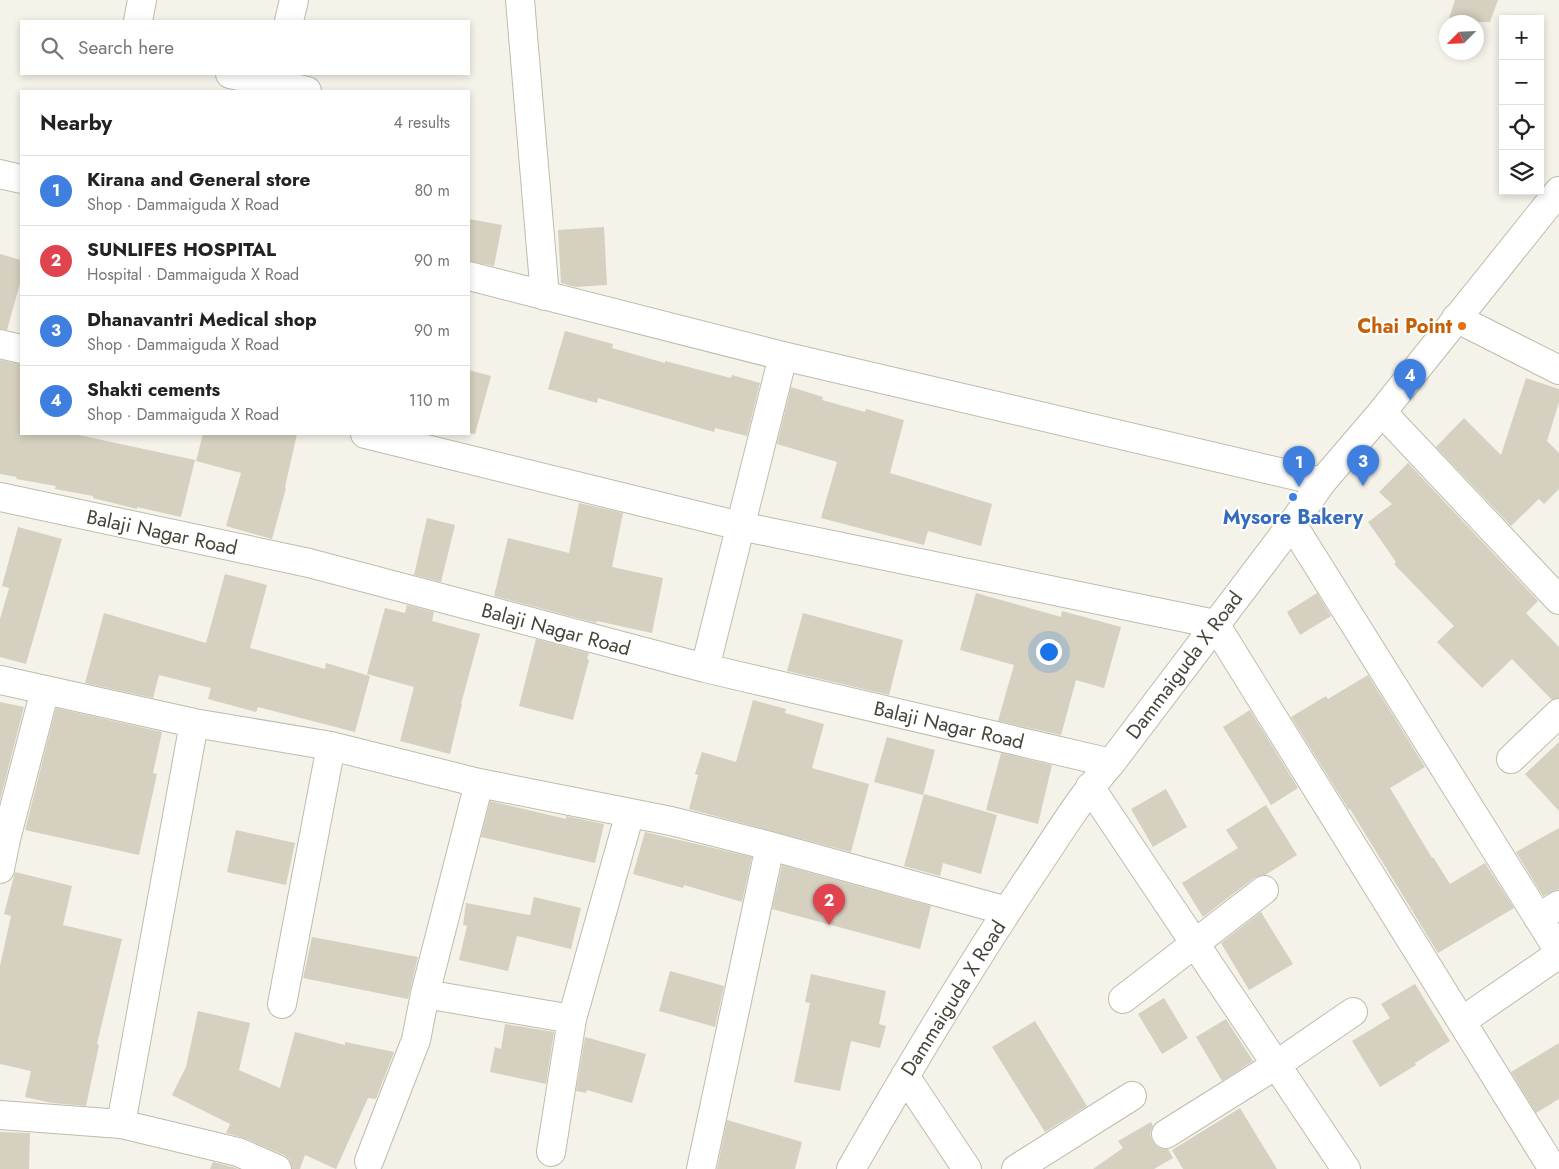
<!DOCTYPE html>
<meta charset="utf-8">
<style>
body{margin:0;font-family:Jost,sans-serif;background:#f6f6f6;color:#222}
.controls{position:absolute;right:15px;top:15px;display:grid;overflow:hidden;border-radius:0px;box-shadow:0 2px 8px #0003}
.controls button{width:45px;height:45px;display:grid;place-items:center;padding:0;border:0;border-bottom:1px solid #e0e0e0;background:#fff;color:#222;font:25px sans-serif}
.compass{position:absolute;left:1439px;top:15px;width:45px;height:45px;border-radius:50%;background:#fff;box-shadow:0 2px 8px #0003;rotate:246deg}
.you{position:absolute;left:1048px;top:651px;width:18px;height:18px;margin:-12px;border:4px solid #fff;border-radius:50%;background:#1a73e8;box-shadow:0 0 0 8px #1a73e833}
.badge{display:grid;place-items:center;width:32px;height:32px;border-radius:50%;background:#f26422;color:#fff;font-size:16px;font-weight:700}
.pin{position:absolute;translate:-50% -41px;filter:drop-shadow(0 1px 2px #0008)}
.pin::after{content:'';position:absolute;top:26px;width:18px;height:15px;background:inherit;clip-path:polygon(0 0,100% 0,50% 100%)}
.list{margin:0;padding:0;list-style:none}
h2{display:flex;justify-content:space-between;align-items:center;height:65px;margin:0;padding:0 20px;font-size:21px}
h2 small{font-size:16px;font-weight:400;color:#767676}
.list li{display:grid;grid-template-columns:32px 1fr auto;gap:15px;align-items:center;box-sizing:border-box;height:70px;padding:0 20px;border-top:1px solid #e0e0e0}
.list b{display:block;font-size:19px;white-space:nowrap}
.list p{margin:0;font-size:16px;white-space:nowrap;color:#767676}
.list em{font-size:16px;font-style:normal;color:#767676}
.icon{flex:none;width:28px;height:28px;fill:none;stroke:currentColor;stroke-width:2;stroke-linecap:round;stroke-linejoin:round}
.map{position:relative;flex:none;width:1559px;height:1169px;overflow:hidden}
.search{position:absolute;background:#fff;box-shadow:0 2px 8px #0003;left:20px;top:20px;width:450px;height:55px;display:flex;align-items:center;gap:12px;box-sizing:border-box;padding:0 18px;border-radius:0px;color:#767676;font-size:19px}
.panel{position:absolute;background:#fff;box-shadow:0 2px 8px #0003;left:20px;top:90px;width:450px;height:345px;border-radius:0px}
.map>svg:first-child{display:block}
</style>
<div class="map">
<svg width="1559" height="1169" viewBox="0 0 1559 1169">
<rect width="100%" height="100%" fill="#f4f2e9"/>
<!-- building -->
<path fill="#d5d0bf" d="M 1455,0 L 1498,0 L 1490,22 L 1448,22 Z
M 469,219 L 502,225 L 494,266 L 469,261 Z
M 604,227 L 607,285 L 575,287 L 561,283 L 558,230 Z
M 0,254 L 21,260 L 21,280 L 7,330 L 0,329 Z
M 565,331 L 613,344 L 612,348 L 665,363 L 665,361 L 731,378 L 732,375 L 760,383 L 747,436 L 715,428 L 714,432 L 598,398 L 597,403 L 548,389 Z
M 0,360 L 21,364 L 21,434 L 74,434 L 195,460 L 181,517 L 137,507 L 137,509 L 93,498 L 93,496 L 55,489 L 56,486 L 16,479 L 17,477 L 0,474 Z
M 469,370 L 491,376 L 475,434 L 469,433 Z
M 1526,378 L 1559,389 L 1559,402 L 1547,441 L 1559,453 L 1559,489 L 1544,504 L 1539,499 L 1511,526 L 1436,447 L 1464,418 L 1501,455 Z
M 791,387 L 823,397 L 822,400 L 865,412 L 866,409 L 904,420 L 890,473 L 992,504 L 981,546 L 928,531 L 924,545 L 821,518 L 837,462 L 777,444 Z
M 203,434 L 297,434 L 285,487 L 286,488 L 272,539 L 226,526 L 241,473 L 196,461 Z
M 1408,463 L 1538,601 L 1526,613 L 1559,647 L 1559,698 L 1552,700 L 1512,659 L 1482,688 L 1437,642 L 1454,626 L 1394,564 L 1396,562 L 1368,522 L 1392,504 L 1379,492 Z
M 579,503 L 623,513 L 612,567 L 663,578 L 652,633 L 597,621 L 596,623 L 494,596 L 508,538 L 569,553 Z
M 427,518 L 455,525 L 441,582 L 414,575 Z
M 18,527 L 62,539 L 26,664 L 0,657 L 0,619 L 9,588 L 2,586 Z
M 225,574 L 267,585 L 250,648 L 325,669 L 326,663 L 370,676 L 355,732 L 258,707 L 256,712 L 208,699 L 211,688 L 159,675 L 153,698 L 85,683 L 104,613 L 206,643 Z
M 976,593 L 1061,617 L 1062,611 L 1121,627 L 1104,688 L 1076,680 L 1061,735 L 998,721 L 1014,665 L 960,650 Z
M 1317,593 L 1331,616 L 1300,635 L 1287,612 Z
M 407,605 L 434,612 L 432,621 L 480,634 L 461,704 L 462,704 L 450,754 L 400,741 L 414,687 L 367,674 L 385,608 L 405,613 Z
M 803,613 L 903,640 L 889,695 L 787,671 Z
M 536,639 L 589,653 L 587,659 L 589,660 L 573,720 L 519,706 Z
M 1368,675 L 1425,767 L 1390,788 L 1432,858 L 1433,857 L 1450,884 L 1485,863 L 1514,908 L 1438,953 L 1350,809 L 1349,810 L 1291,717 L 1326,696 L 1328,699 Z
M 753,700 L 786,709 L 785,713 L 824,724 L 812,768 L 869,784 L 851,852 L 689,809 L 698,775 L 695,774 L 702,752 L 736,762 Z
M 0,702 L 24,707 L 0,800 Z
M 56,708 L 162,732 L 153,773 L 157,774 L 139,855 L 25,830 Z
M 1250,710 L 1298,788 L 1271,805 L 1223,727 Z
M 887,737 L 935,750 L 923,795 L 874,782 Z
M 1559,742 L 1559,811 L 1525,774 Z
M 1001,753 L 1052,765 L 1038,824 L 986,810 Z
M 1166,789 L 1187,827 L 1153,847 L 1131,809 Z
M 924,794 L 997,815 L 981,874 L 943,863 L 940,876 L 904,866 Z
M 490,801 L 566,819 L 566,816 L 604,824 L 595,863 L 481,837 Z
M 1266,805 L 1297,855 L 1265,875 L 1254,878 L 1203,917 L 1182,883 L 1238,848 L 1226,830 Z
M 1559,828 L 1559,889 L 1543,896 L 1516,852 Z
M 236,830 L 295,843 L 286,885 L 227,872 Z
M 645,832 L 752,857 L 742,902 L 684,885 L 683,888 L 633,874 Z
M 782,865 L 931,906 L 920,949 L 772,909 Z
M 15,872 L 72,886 L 63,925 L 122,939 L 97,1044 L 99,1045 L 86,1106 L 52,1103 L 25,1097 L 31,1071 L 0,1064 L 0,966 L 11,916 L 4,914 Z
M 534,897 L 581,908 L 571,949 L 517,936 L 508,971 L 459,960 L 467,926 L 463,925 L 466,903 L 530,915 Z
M 1261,912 L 1293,964 L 1249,990 L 1221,943 Z
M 312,937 L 418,957 L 408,999 L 303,978 Z
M 670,971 L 724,986 L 715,1027 L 659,1011 Z
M 811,974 L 886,991 L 879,1024 L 886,1026 L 880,1048 L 851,1041 L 840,1091 L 794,1082 L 810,1003 L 805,1002 Z
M 1415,984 L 1450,1041 L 1415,1063 L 1416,1065 L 1380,1087 L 1352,1041 L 1390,1018 L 1381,1004 Z
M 1164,998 L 1188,1038 L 1162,1054 L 1138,1014 Z
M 198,1011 L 250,1023 L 239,1070 L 280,1088 L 295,1032 L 345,1045 L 345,1042 L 394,1052 L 376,1099 L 368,1098 L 336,1169 L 305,1155 L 300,1169 L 292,1169 L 290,1160 L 284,1155 L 244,1138 L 226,1133 L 230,1124 L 172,1095 L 186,1067 Z
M 1226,1019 L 1253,1061 L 1222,1081 L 1196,1037 Z
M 1035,1021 L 1087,1106 L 1045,1132 L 992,1047 Z
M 505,1024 L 554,1032 L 546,1084 L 490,1072 L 495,1047 L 501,1049 Z
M 585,1037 L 646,1054 L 632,1103 L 587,1090 L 586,1093 L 576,1091 Z
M 1559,1043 L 1559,1099 L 1536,1113 L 1511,1072 Z
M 1240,1108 L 1277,1169 L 1183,1169 L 1172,1150 Z
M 727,1120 L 802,1142 L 795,1169 L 717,1169 Z
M 1151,1122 L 1153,1126 L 1150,1134 L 1153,1142 L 1159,1148 L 1168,1149 L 1173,1158 L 1154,1169 L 1093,1169 L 1123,1148 L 1118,1141 Z
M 0,1132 L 30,1133 L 29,1169 L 0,1169 Z
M 213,1162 L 233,1167 L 238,1169 L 210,1169 Z"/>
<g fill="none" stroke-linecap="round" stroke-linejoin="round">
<defs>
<path id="minor" d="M 520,0 L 545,296
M 138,21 L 142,0
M 289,21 L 294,0
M 230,74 L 307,91
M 0,174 L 21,179
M 469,276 L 783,356 L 1322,482
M 1456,318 L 1559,370
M 0,344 L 21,349
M 1382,412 L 1559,600
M 365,434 L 740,526 L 1215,624 L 1553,1169
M 0,497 L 309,563 L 705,668 L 1111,763
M 1292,524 L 1559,951
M 705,668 L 783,356
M 0,680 L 194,723 L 331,746 L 479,783 L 671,821 L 770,846 L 1007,911
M 1511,759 L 1559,713
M 1090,787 L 1346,1169
M 0,838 L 6,839 L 0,869
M 6,839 L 45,690
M 1538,918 L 1559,905
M 425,994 L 572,1019 L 630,813
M 1123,999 L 1264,890
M 282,1004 L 331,746
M 1462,1021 L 1559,954
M 905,1076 L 967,1169
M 0,1115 L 121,1124 L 238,1152 L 277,1169
M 121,1124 L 194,723
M 1166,1134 L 1276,1065 L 1353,1012
M 551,1152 L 572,1019
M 369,1161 L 416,1040 L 425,994 L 479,783
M 701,1169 L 770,846
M 851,1169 C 906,1073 964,976 1025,884 C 1053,843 1078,800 1111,763 L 1292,524 L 1322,482 L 1382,412 L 1559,191
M 1016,1169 L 1132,1096"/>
</defs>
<!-- minor casing -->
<use href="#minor" stroke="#bfbcac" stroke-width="30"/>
<!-- minor -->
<use href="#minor" stroke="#fff" stroke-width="28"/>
</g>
<!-- markers -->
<circle fill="#e8710a" stroke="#fff" stroke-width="2" cx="1462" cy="326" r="5"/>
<circle fill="#3f7fe0" stroke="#fff" stroke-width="2" cx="1293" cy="497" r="5"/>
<g text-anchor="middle" stroke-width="4" stroke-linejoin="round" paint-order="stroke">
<!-- food labels -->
<g font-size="20" font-weight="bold" fill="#c56008" stroke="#fff" text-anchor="end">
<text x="1452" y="333">Chai Point</text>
</g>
<!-- shop labels -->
<g font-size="20" font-weight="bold" fill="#366cbe" stroke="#fff">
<text x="1293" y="524">Mysore Bakery</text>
</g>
<!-- street labels -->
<g font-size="20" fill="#474438" stroke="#fff">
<text transform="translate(162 532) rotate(12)" y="7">Balaji Nagar Road</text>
<text transform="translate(556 629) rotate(15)" y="7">Balaji Nagar Road</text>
<text transform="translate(1184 665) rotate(-53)" y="7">Dammaiguda X Road</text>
<text transform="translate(949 725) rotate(13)" y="7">Balaji Nagar Road</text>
<text transform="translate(953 998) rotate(-58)" y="7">Dammaiguda X Road</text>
</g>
</g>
</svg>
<div class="controls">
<button>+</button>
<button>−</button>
<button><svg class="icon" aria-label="locate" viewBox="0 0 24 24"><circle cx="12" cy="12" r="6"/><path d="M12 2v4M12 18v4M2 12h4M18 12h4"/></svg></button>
<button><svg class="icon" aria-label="layers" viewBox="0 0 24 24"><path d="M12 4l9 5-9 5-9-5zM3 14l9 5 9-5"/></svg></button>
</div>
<svg class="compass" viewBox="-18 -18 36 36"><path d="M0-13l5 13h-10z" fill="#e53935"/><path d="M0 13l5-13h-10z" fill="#767676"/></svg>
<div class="you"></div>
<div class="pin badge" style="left:1299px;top:487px;background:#3f7fe0">1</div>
<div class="pin badge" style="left:829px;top:925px;background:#e0444e">2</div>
<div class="pin badge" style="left:1363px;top:486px;background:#3f7fe0">3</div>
<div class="pin badge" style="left:1410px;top:400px;background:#3f7fe0">4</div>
<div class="search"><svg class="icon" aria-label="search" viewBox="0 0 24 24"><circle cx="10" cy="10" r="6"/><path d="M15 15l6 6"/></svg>Search here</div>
<section class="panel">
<h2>Nearby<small>4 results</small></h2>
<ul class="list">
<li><span class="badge" style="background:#3f7fe0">1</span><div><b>Kirana and General store</b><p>Shop · Dammaiguda X Road</p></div><em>80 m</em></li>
<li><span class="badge" style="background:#e0444e">2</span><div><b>SUNLIFES HOSPITAL</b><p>Hospital · Dammaiguda X Road</p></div><em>90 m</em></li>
<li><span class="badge" style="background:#3f7fe0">3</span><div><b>Dhanavantri Medical shop</b><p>Shop · Dammaiguda X Road</p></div><em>90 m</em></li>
<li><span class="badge" style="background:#3f7fe0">4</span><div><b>Shakti cements</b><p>Shop · Dammaiguda X Road</p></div><em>110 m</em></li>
</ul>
</section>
</div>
